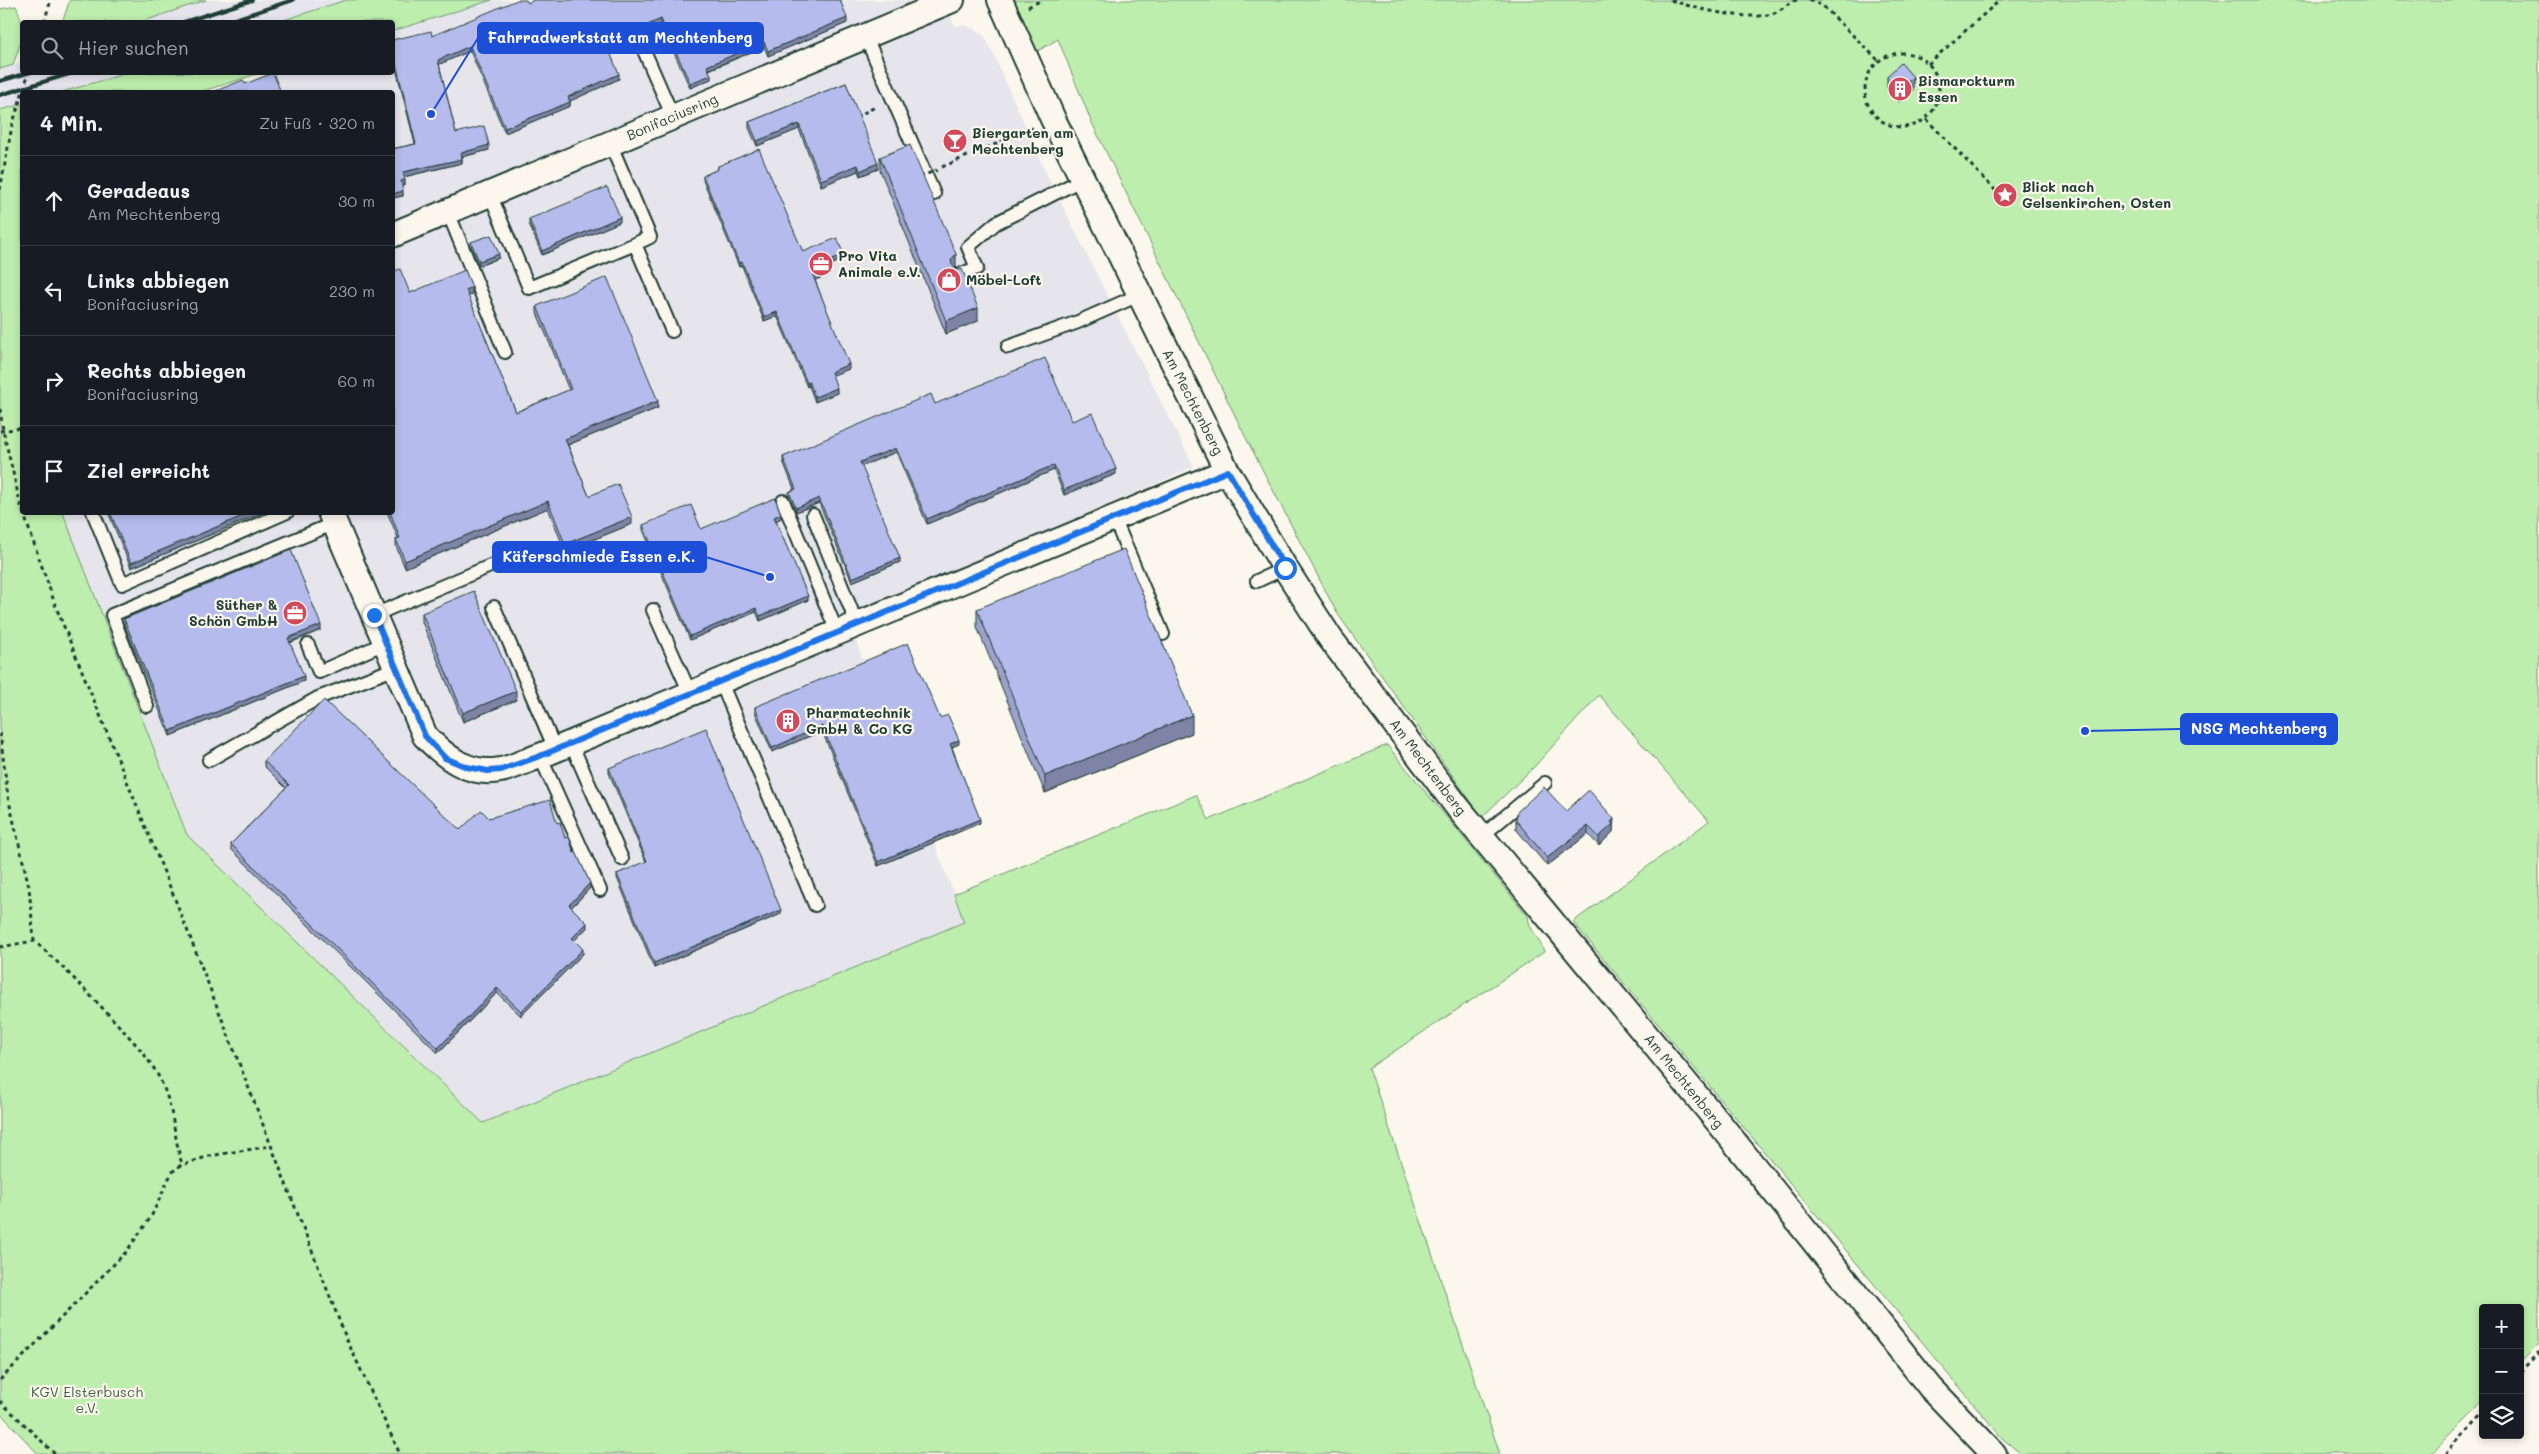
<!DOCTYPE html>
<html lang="de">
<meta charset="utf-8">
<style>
body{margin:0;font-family:Mali,sans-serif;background:#20242c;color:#f1f3f6}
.controls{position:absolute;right:15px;bottom:15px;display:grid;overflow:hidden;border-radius:5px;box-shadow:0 2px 8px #0003}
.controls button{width:45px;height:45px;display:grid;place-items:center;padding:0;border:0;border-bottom:1px solid #363941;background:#171b24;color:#f1f3f6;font:25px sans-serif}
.stop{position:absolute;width:15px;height:15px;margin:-11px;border:4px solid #1a73e8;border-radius:50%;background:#fff}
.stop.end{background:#1a73e8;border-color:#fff;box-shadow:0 1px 5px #0008}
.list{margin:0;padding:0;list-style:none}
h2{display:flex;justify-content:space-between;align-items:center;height:65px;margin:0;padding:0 20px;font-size:21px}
h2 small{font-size:16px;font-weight:400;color:#9ea1a6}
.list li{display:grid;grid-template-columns:32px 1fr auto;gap:15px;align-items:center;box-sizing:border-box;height:90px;padding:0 20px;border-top:1px solid #363941}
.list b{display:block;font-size:19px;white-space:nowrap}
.list p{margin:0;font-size:16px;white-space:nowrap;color:#9ea1a6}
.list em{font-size:16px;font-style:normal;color:#9ea1a6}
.icon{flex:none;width:28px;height:28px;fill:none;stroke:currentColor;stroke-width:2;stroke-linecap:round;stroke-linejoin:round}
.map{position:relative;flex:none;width:2539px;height:1454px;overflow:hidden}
.search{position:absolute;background:#171b24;box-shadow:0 2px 8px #0003;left:20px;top:20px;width:375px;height:55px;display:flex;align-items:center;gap:12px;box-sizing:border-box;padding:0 18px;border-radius:5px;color:#9ea1a6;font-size:19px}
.panel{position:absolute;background:#171b24;box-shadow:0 2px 8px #0003;left:20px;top:90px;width:375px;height:425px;border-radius:5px}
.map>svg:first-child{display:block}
</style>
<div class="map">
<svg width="2539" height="1454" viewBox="0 0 2539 1454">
<rect width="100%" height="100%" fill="#fbf7ec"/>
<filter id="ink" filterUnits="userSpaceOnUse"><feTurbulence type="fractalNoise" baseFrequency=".02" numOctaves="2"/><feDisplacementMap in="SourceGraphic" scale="10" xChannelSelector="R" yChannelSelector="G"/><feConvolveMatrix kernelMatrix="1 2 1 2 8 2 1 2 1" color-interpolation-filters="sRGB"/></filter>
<g filter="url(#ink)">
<!-- built -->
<path fill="#e6e5ec" d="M 206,0 L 346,0 L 278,22 L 141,22 Z
M 492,0 L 944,0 L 955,26 L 965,25 L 976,30 L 986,38 L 1049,179 L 1194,467 L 850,619 L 858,647 L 965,922 L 483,1123 L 187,835 L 63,513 L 392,512 L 392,92 L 281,92 L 273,73 L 392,72 L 393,31 Z
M 22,62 L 22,72 L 128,73 L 62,92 L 22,92 L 22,103 L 0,110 L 0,69 Z"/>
<!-- green -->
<path fill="#bdeead" stroke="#6e9670" d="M 70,0 L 206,0 L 141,22 L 62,22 Z
M 346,0 L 492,0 L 393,31 L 392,22 L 278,22 Z
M 1001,0 L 2539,0 L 2539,1344 L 2520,1363 L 2520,1308 L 2483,1308 L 2483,1401 L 2430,1454 L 2021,1454 L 2002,1438 L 1573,922 L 1709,821 L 1599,695 L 1533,768 L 1482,817 L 1337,613 L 1246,438 L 1091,121 L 1058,39 L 1026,58 Z
M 16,6 C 27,31 22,39 13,65 L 0,69 L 0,9 Z
M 128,73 L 128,72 L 260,73 L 200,92 L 62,92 Z
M 22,104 L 22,512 L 63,513 L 187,835 L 483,1123 L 964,922 L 954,894 L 1196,795 L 1209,820 L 1387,745 L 1528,916 C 1529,931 1540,938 1544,952 L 1369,1068 L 1500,1454 L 38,1454 L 2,1415 L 0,1416 L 0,110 Z"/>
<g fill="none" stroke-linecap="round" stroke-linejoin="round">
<defs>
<path id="lane" d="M 865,35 L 934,194
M 639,39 L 673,117
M 490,194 L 529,288 L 635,244 L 650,237 L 610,143
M 448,212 L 505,352
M 635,244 L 672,331
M 959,275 L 977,268 L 968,247 L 996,223 L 1083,179
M 1008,347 L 1078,322 L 1139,295
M 783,501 L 837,632
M 93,512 L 122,584 L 287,512
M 813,515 L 857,624
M 1114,518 L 1163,634
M 1257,581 L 1285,568
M 494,607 L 555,749
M 653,610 L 690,693
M 374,615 L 495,564
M 308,645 L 319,672 L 385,643
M 720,680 L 815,905
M 147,706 L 112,615 L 335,523
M 571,743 L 622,859
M 540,756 L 600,890
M 209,760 L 318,698 L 396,668
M 1482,836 L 1545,783"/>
<path id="street" d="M 1000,0 L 1053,119 L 1227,471 L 1285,568 L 1330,638 L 1459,809 L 1724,1129 L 1931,1388 L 1994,1454
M 392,235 L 952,0
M 330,512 L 425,736 C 445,757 469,776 500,770 C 513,768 527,760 540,756 L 1227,471"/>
</defs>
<!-- lane casing -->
<use href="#lane" stroke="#1f3d34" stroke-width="16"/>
<!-- street casing -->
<use href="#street" stroke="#1f3d34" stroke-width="28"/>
<!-- path -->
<path stroke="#1f3d34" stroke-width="3" stroke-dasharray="4 4" stroke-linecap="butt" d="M 1671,0 C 1694,9 1752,22 1774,13 C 1783,10 1787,2 1797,0
M 1809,0 L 1823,6 L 1879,61
M 1028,7 L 1042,0
M 44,22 L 51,0
M1865 90a37 37 0 1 1 74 0a37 37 0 1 1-74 0Z
M 1928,64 L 2000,0
M 856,117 L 877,106
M 1926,119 L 1998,193
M 942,167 L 1033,128
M 0,190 L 12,126 L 29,72
M 0,409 L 3,430 L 22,511
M 0,431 L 22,428
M 23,512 L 56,607 L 181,914 L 346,1338 L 400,1454
M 0,733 L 8,797 L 29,887 L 34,941
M 0,947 L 34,941 C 61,964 85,990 110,1016 C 129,1037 152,1059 163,1086 C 174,1111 174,1138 182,1164
M 2520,1373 L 2539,1353
M 0,1380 L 126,1252 L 151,1217 L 171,1174 L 177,1167 L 209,1156 L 271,1146
M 0,1401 L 55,1454
M 2445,1454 L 2483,1414"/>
<!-- lane -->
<use href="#lane" stroke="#fbf7ec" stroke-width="12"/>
<!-- street -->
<use href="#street" stroke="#fbf7ec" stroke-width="24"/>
<!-- rail -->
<path stroke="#1f3d34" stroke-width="4" d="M 184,22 L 252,0
M 226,22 L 293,0
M 0,81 L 31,72
M 0,95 L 76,72"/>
<!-- path-bridge -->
<path stroke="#1f3d34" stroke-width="3" stroke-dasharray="4 4" stroke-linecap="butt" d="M 920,177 L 937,170"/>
</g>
<!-- wall -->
<path fill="#9ca2cc" stroke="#1f3d34" d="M 528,3 L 847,23 L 768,56 L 764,47 L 709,70 L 711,79 L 690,88 L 661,24 L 643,32 L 636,31 L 631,36 L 607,47 L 619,79 L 570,101 L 570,106 L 505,133 L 470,51 L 439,64 L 456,133 L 489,150 L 462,157 L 462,163 L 404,177 L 405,185 L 402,186 L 403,196 L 392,198 L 392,149 L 415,144 L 392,53 L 392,40 L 432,36 Z
M 1887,76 L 1913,90 L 1899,102 L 1887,89 Z
M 846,83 L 878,169 L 860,176 L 858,171 L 821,186 L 799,129 L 757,146 L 749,128 L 749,122 Z
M 880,157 L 956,267 L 955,268 L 978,321 L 946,334 L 880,170 Z
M 718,166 L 803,252 L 844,259 L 824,268 L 825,276 L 815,280 L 849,369 L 832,375 L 837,393 L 815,402 L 809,386 L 807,387 L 777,316 L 764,321 L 742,266 L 739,267 L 703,180 L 703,176 L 718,169 Z
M 529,219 L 620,222 L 542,255 L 529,224 Z
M 471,242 L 499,258 L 479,266 L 471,246 Z
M 410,293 L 472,294 L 468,296 L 516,412 L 569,390 L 537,313 L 537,306 L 658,408 L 568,445 L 589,496 L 632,524 L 565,551 L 548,508 L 405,568 L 396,546 L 396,539 L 398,538 L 387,512 L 392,512 Z
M 935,404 L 1072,421 L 1116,474 L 1064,495 L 1054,470 L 927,524 L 896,452 L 861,466 L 900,562 L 852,582 L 819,503 L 796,512 L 789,496 L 789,492 L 794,489 L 783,461 L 783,457 Z
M 108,512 L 265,512 L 131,568 Z
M 781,518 L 776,521 L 808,600 L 760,621 L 756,612 L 690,640 L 643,530 L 643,525 L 701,529 Z
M 977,609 L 1192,733 L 1045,793 L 977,627 Z
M 422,613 L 516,700 L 463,722 L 422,622 Z
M 124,619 L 321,630 L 290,643 L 304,681 L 170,736 L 124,624 Z
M 755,707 L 940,718 L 959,744 L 952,747 L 980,823 L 878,866 L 822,731 L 772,752 L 755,712 Z
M 264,761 L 460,830 L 489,818 L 557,823 L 574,853 L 590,888 L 571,908 L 587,928 L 574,940 L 583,954 L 521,1016 L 497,993 L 438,1053 L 231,849 L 231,844 L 286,788 L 264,766 Z
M 609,768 L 781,914 L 654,968 L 617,878 L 617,874 L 646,862 L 609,773 Z
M 1566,811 L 1614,827 L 1613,828 L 1613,832 L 1599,846 L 1588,834 L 1547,866 L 1516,829 L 1516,820 Z"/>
<!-- shaded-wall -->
<path fill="#7f84a6" stroke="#1f3d34" d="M 847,18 L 847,23 L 768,56 L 768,51 Z
M 661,19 L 661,24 L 643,32 L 643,27 Z
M 636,27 L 636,31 L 631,36 L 606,47 L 606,43 Z
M 764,42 L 764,47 L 707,70 L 707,66 Z
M 470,46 L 470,51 L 438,65 L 438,60 Z
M 619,74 L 619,79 L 568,102 L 568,97 Z
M 711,75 L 711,79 L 690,88 L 690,83 Z
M 1913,77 L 1913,90 L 1899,102 L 1899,89 Z
M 570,102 L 570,106 L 505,133 L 505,128 Z
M 799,124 L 799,129 L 757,146 L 757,141 Z
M 489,145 L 489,150 L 461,157 L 461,153 Z
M 462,159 L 462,163 L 403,177 L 403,172 Z
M 878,163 L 878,169 L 860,176 L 860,171 Z
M 858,165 L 858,171 L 821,186 L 821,180 Z
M 405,180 L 405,185 L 401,186 L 401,181 Z
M 403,191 L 403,196 L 392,198 L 392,194 Z
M 620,217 L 620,222 L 542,255 L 542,251 Z
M 499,254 L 499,258 L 479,266 L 479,261 Z
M 956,254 L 956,267 L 951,273 L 951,260 Z
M 844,255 L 844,259 L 822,268 L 822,264 Z
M 742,262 L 742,266 L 739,267 L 739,263 Z
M 825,271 L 825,276 L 813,281 L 813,276 Z
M 472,287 L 472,294 L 466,297 L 466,290 Z
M 978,308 L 978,321 L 946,334 L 946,321 Z
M 777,312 L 777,316 L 764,321 L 764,317 Z
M 849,364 L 849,369 L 831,376 L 831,372 Z
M 809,382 L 809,386 L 807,387 L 807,383 Z
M 837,388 L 837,393 L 815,402 L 815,397 Z
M 658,401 L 658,408 L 565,446 L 565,439 Z
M 896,448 L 896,452 L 860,467 L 860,462 Z
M 1054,465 L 1054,470 L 927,524 L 927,519 Z
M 1116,469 L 1116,474 L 1064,495 L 1064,490 Z
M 819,498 L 819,503 L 796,512 L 796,508 Z
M 548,501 L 548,508 L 405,568 L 405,561 Z
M 252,512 L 265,512 L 131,568 L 131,563 Z
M 781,514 L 781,518 L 774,522 L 774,517 Z
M 632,517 L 632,524 L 565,551 L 565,544 Z
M 900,558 L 900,562 L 852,582 L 852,578 Z
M 808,596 L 808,600 L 760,621 L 760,616 Z
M 756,608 L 756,612 L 690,640 L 690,636 Z
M 321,625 L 321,630 L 288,643 L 288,638 Z
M 304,676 L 304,681 L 170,736 L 170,731 Z
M 516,691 L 516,700 L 463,722 L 463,713 Z
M 1192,715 L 1192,733 L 1045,793 L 1045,776 Z
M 822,726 L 822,731 L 772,752 L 772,748 Z
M 959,740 L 959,744 L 950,748 L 950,744 Z
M 980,819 L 980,823 L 878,866 L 878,862 Z
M 1614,819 L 1613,832 L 1599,846 L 1599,837 Z
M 1588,826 L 1588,834 L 1547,866 L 1547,858 Z
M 590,883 L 590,888 L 569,910 L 569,905 Z
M 781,910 L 781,914 L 654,968 L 654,963 Z
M 587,923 L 587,928 L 572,943 L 572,938 Z
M 583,949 L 583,954 L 521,1016 L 521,1011 Z
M 497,988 L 497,993 L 438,1053 L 438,1048 Z"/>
<!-- building -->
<path fill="#b5bced" stroke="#1f3d34" d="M 517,0 L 526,0 L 528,3 L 534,0 L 840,0 L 847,18 L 768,51 L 764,42 L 707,66 L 711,75 L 690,83 L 661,19 L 643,27 L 636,27 L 631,32 L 606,43 L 619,74 L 568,97 L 570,102 L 505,128 L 470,46 L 438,60 L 456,133 L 484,126 L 489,145 L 461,153 L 462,159 L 403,172 L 405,180 L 401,181 L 403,191 L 392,194 L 392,149 L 416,144 L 392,48 L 392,40 L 431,31 L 432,36 Z
M 1901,63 L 1913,77 L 1899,89 L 1887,76 Z
M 273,73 L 281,92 L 213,92 L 243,80 L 245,84 Z
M 846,83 L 878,163 L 860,171 L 858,165 L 821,180 L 799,124 L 757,141 L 749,122 Z
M 910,145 L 956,254 L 951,260 L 952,265 L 957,270 L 962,269 L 978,308 L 946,321 L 880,157 Z
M 759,149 L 803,252 L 837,238 L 844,255 L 822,264 L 825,271 L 813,276 L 849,364 L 831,372 L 837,388 L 815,397 L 809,382 L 807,383 L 777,312 L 764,317 L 742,262 L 739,263 L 703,176 L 718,169 L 718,166 Z
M 607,187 L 620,217 L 542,251 L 529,219 Z
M 491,235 L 499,254 L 479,261 L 471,242 Z
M 400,269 L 410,293 L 465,270 L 472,287 L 466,290 L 516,412 L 571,389 L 537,306 L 607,277 L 658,401 L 565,439 L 589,496 L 618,484 L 632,517 L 565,544 L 548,501 L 405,561 L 396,539 L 400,538 L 390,512 L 392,512 L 392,272 Z
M 1045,358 L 1072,421 L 1092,413 L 1116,469 L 1064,490 L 1054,465 L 927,519 L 896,448 L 860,462 L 900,558 L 852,578 L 819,498 L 796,508 L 789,492 L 796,489 L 783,457 L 931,394 L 935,404 Z
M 775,498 L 781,514 L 774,517 L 808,596 L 760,616 L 756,608 L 690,636 L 643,525 L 691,505 L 701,529 Z
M 110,512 L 252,512 L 131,563 Z
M 1124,549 L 1192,715 L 1045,776 L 977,609 Z
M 291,550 L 321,625 L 288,638 L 304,676 L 170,731 L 124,619 Z
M 474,591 L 516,691 L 463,713 L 422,613 Z
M 908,643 L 940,718 L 948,715 L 959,740 L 950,744 L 980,819 L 878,862 L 822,726 L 772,748 L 755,707 Z
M 324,700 L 460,830 L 481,810 L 489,818 L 550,800 L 557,823 L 560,822 L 565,838 L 569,837 L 574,853 L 576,852 L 590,883 L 569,905 L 587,923 L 572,938 L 583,949 L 521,1011 L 497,988 L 438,1048 L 231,844 L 289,785 L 264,761 Z
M 706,728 L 781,910 L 654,963 L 617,874 L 647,861 L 609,768 Z
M 1544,787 L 1566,811 L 1589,790 L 1614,819 L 1611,822 L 1613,824 L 1599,837 L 1588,826 L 1547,858 L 1516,820 L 1517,812 Z"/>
</g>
<g fill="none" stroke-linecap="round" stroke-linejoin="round" filter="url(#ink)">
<!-- route -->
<path stroke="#1a73e8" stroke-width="6" d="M 374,615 L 425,736 L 445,758 L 467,767 L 488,771 L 501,770 L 540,756 L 1228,471 L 1285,568"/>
</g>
<!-- icons -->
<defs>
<symbol id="building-disc" viewBox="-11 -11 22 22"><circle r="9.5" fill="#d1495b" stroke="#fbf7ec"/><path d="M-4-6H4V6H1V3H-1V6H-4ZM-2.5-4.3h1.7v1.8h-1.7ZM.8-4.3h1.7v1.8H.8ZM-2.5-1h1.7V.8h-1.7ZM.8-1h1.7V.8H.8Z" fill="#fff"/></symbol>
<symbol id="bar-disc" viewBox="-11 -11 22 22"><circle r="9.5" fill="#d1495b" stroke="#fbf7ec"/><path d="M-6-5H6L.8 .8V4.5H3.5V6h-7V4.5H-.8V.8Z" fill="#fff"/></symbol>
<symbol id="sight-disc" viewBox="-11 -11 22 22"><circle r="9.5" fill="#d1495b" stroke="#fbf7ec"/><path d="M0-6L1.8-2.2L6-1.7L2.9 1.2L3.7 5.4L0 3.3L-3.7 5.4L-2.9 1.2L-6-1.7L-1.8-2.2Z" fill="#fff"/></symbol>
<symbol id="office-disc" viewBox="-11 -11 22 22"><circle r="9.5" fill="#d1495b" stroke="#fbf7ec"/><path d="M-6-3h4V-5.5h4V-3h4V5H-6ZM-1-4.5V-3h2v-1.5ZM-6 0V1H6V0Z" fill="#fff"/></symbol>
<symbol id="shop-disc" viewBox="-11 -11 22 22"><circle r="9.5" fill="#d1495b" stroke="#fbf7ec"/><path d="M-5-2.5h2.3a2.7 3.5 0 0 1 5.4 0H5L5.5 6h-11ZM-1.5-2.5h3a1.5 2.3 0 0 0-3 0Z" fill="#fff"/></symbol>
</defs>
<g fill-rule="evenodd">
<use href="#building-disc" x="1886" y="75" width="28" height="28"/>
<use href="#bar-disc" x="941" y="127" width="28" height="28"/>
<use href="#sight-disc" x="1991" y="181" width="28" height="28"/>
<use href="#office-disc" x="807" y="250" width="28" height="28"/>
<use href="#shop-disc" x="935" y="266" width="28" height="28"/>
<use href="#office-disc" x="281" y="599" width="28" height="28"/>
<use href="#building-disc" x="774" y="707" width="28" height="28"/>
</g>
<g text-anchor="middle" stroke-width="4.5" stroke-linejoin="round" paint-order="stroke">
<!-- poi labels -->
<g font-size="14" font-weight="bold" fill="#1f3d34" stroke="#fbf7ec" text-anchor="start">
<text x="1918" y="86">Bismarckturm<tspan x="1918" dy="16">Essen</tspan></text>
<text x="972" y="138">Biergarten am<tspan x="972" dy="16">Mechtenberg</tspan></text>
<text x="2022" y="192">Blick nach<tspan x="2022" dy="16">Gelsenkirchen, Osten</tspan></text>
<text x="838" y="261">Pro Vita<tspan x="838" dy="16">Animale e.V.</tspan></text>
<text x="966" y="285">Möbel-Loft</text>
<text x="278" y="610" text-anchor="end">Süther &amp;<tspan x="278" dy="16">Schön GmbH</tspan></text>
<text x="806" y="718">Pharmatechnik<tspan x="806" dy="16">GmbH &amp; Co KG</tspan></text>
</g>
<!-- street labels -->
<g font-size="14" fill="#1f3d34" stroke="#fbf7ec">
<text transform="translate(672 117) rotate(-23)" y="5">Bonifaciusring</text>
<text transform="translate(1193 402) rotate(63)" y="5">Am Mechtenberg</text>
<text transform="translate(1428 767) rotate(53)" y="5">Am Mechtenberg</text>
<text transform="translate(1684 1081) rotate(51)" y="5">Am Mechtenberg</text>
</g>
<!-- park labels -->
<g font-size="14" fill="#3f604c" stroke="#fbf7ec">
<text x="87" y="1397">KGV Elsterbusch<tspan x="87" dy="16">e.V.</tspan></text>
</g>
</g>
<!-- callouts -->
<path fill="none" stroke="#1d4ed8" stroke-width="2" d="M431 114L478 38M770 577L706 557M2085 731L2181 729"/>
<g fill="#1d4ed8" stroke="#fbf7ec" stroke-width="2">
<circle cx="431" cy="114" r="5"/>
<circle cx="770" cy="577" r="5"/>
<circle cx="2085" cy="731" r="5"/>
</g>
<g fill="#1d4ed8" stroke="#1d4ed8" stroke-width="2">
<rect x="478" y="23" width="285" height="30" rx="5"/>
<rect x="493" y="542" width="213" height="30" rx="5"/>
<rect x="2181" y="714" width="156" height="30" rx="5"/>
</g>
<g font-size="15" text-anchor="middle" font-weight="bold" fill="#fff">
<text x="620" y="43">Fahrradwerkstatt am Mechtenberg</text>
<text x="599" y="562">Käferschmiede Essen e.K.</text>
<text x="2259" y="734">NSG Mechtenberg</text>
</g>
</svg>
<div class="controls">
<button>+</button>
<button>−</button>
<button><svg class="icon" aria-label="layers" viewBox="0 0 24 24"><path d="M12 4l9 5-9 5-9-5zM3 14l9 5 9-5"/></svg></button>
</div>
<div class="stop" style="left:1285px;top:568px"></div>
<div class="stop end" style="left:374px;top:615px"></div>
<div class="search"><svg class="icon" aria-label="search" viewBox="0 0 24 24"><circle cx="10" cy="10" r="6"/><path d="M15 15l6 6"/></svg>Hier suchen</div>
<section class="panel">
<h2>4 Min.<small>Zu Fuß · 320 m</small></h2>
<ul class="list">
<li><svg class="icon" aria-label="ahead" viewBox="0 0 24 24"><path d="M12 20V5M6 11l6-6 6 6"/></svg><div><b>Geradeaus</b><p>Am Mechtenberg</p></div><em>30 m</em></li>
<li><svg class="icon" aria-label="left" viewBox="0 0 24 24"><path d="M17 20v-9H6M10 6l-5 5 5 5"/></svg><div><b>Links abbiegen</b><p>Bonifaciusring</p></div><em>230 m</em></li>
<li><svg class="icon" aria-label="right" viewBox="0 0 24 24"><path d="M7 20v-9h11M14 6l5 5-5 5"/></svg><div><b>Rechts abbiegen</b><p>Bonifaciusring</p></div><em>60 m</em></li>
<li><svg class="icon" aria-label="arrive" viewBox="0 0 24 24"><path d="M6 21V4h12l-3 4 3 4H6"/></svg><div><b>Ziel erreicht</b></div></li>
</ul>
</section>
</div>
